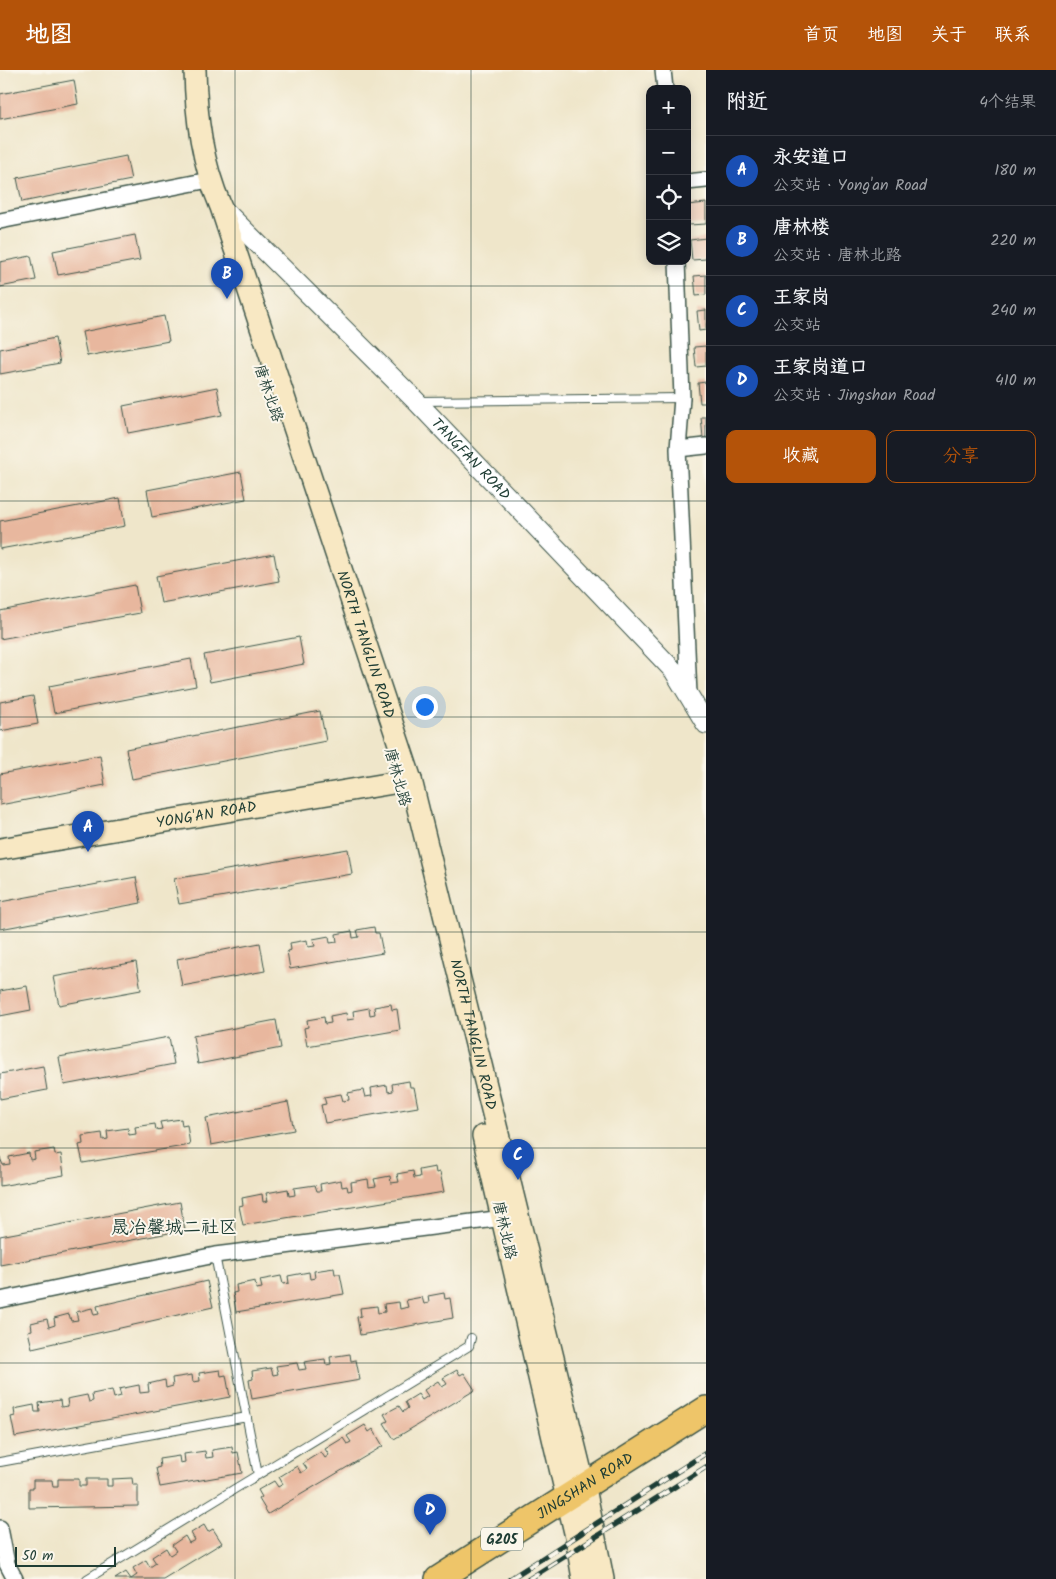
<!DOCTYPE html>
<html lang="zh">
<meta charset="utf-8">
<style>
body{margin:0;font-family:Kalam,"LXGW WenKai TC",sans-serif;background:#242831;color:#f1f3f6}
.controls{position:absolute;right:15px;top:15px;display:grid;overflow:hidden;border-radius:10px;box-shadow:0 2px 12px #0003}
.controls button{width:45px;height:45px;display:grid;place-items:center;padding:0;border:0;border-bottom:1px solid #363941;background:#171b24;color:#f1f3f6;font:25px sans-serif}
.scale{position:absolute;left:15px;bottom:12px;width:101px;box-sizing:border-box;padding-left:5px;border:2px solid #1f3d34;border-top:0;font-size:14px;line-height:18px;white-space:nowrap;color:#1f3d34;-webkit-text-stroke:4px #fbf7ec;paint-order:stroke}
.you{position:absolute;left:424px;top:636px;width:18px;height:18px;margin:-12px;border:4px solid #fff;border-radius:50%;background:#1a73e8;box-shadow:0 0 0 8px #1a73e833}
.badge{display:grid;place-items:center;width:32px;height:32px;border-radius:50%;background:#b45309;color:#fff;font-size:16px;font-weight:700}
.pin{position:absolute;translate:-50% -41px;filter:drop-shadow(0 1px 2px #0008)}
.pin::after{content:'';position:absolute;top:26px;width:18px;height:15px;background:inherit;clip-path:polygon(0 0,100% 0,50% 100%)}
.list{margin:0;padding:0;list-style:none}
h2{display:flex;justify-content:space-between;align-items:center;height:65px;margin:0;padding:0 20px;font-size:21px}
h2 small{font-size:16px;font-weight:400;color:#9ea1a6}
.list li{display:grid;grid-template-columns:32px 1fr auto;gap:15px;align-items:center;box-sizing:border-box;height:70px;padding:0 20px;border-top:1px solid #363941}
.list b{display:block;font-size:19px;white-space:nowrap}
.list p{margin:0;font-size:16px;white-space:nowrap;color:#9ea1a6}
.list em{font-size:16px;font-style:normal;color:#9ea1a6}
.actions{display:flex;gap:10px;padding:15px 20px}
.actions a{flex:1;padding:11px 0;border:1px solid #b45309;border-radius:10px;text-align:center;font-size:18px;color:#b45309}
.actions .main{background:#b45309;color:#fff}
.icon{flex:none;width:28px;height:28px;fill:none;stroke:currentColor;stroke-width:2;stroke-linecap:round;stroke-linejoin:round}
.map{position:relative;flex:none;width:706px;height:1509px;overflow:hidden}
header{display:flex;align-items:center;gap:30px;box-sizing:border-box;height:70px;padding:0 25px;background:#b45309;color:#fff}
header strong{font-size:24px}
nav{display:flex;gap:28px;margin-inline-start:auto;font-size:18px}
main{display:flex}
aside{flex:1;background:#171b24}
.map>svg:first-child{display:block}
</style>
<header>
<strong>地图</strong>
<nav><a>首页</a><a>地图</a><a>关于</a><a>联系</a></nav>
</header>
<main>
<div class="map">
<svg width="706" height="1509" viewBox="0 0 706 1509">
<rect width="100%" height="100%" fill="#fbf7ec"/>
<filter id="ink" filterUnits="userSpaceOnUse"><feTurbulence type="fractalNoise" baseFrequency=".02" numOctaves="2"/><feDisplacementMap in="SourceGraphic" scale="10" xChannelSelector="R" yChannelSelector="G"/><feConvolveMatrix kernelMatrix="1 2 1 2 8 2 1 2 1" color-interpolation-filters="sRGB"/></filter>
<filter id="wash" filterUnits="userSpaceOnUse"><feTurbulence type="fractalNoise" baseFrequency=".0096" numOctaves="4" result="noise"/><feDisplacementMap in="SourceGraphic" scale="20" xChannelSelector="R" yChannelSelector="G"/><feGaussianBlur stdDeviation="1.12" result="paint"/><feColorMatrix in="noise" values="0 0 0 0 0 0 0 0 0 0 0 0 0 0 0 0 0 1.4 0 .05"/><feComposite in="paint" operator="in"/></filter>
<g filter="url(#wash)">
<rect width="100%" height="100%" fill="#efe6ca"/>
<g id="blocks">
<!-- building -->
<path fill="#e8b79e" d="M 74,10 L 78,34 L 0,49 L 0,24 Z
M 126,86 L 131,110 L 22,132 L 17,108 Z
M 706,133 L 706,154 L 689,155 L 687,135 Z
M 135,165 L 140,190 L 58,205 L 53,181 Z
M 706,168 L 706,189 L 692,190 L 690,170 Z
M 31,186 L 36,210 L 0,217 L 0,192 Z
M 706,205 L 706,225 L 696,226 L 694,206 Z
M 706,240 L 706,260 L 699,261 L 697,241 Z
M 164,246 L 169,271 L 87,286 L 82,262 Z
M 55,268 L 60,293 L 0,304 L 0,279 Z
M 706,276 L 706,296 L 696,297 L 694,277 Z
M 706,312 L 706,333 L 700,333 L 698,313 Z
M 217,317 L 222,345 L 128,363 L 123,336 Z
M 701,347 L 706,347 L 706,367 L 703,368 Z
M 241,402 L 246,429 L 152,447 L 147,420 Z
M 120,428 L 125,456 L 0,479 L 0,451 Z
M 274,484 L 279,511 L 161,533 L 156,506 Z
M 135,515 L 140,543 L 0,569 L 0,541 Z
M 299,567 L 304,594 L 210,612 L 204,585 Z
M 191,589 L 196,616 L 54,643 L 49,616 Z
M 33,626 L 38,654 L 0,661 L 0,632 Z
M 320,641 L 326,671 L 132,709 L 126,679 Z
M 100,685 L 105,715 L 0,735 L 0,704 Z
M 348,779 L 352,804 L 179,834 L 174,809 Z
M 136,807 L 141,833 L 0,859 L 0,832 Z
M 374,857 L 375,863 L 379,863 L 383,883 L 290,899 L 287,881 L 291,880 L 290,873 L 307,870 L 308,877 L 315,876 L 313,869 L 329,866 L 330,873 L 337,872 L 336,864 L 352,861 L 353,868 L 359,867 L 357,860 Z
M 260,873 L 265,901 L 182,916 L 177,889 Z
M 136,892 L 141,920 L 59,935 L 53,907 Z
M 27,916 L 31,940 L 0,946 L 0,921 Z
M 391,934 L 392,940 L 397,939 L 400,960 L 307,976 L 304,958 L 308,957 L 307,950 L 324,947 L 325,954 L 331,953 L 330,946 L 346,943 L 347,950 L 354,949 L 353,941 L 369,938 L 370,945 L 375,944 L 374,937 Z
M 276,950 L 281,978 L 198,994 L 193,966 Z
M 169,967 L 174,994 L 64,1015 L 59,987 Z
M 43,996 L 47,1020 L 0,1029 L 0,1004 Z
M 409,1011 L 410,1017 L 414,1017 L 418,1037 L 325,1053 L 321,1035 L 326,1034 L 324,1027 L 341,1024 L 343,1031 L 349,1030 L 348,1023 L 363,1020 L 365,1027 L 372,1026 L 371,1018 L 387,1015 L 388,1022 L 393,1021 L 392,1014 Z
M 288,1032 L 294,1060 L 211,1075 L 206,1048 Z
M 181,1049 L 182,1056 L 187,1055 L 190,1075 L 83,1093 L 79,1075 L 83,1074 L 82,1066 L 102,1063 L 103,1070 L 108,1069 L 107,1061 L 128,1058 L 129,1065 L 136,1064 L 135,1057 L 155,1054 L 156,1060 L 162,1059 L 160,1052 Z
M 54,1079 L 55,1085 L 61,1084 L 64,1105 L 0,1116 L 0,1088 L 3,1095 L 10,1094 L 9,1087 L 29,1083 L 30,1090 L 35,1089 L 34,1082 Z
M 435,1097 L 436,1103 L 440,1102 L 444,1122 L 243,1155 L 239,1136 L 243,1135 L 242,1128 L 262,1124 L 263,1132 L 268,1131 L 266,1123 L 288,1119 L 289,1126 L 295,1125 L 294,1118 L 315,1115 L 317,1121 L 321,1121 L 320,1114 L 341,1110 L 342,1117 L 347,1116 L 348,1121 L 352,1120 L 351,1112 L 368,1109 L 369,1117 L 376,1116 L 374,1109 L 390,1106 L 391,1113 L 399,1112 L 397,1104 L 413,1101 L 414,1108 L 420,1107 L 419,1100 Z
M 180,1132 L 185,1160 L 0,1195 L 0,1166 Z
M 334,1198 L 335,1204 L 340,1204 L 344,1224 L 236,1242 L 233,1223 L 237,1222 L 236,1215 L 255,1211 L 256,1219 L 262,1218 L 260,1210 L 281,1206 L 283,1214 L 289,1213 L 288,1206 L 309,1202 L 310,1209 L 315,1208 L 314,1201 Z
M 207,1211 L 213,1237 L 32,1278 L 28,1261 L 32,1260 L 31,1253 L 47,1249 L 49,1257 L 55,1255 L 54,1248 L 69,1244 L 71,1251 L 78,1250 L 76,1242 L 92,1238 L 94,1245 L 99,1244 L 97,1236 Z
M 444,1223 L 445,1229 L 450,1228 L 453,1248 L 360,1265 L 357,1247 L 361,1246 L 360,1238 L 377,1236 L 378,1243 L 385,1242 L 384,1234 L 399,1232 L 400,1239 L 408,1237 L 406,1230 L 422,1227 L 424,1234 L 429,1233 L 428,1226 Z
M 350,1284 L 351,1291 L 356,1290 L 360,1310 L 252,1329 L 249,1310 L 253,1309 L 252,1301 L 271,1298 L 273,1305 L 278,1304 L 276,1296 L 297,1293 L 299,1300 L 306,1299 L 304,1292 L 325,1289 L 326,1295 L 331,1294 L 330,1287 Z
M 220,1300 L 221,1306 L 226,1305 L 230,1327 L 15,1367 L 11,1347 L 15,1346 L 14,1339 L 34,1335 L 35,1342 L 40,1342 L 39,1333 L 60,1330 L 61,1337 L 68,1336 L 67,1329 L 87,1325 L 89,1332 L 93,1331 L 92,1324 L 112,1320 L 114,1328 L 121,1326 L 119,1319 L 139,1315 L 140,1323 L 149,1322 L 148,1314 L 165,1310 L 166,1318 L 173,1316 L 172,1308 L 192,1305 L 193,1312 L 200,1311 L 199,1303 Z
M 457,1300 L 460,1305 L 464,1303 L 475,1320 L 394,1369 L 384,1353 L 388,1351 L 384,1344 L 399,1336 L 403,1342 L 408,1338 L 405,1332 L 418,1324 L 422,1330 L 428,1326 L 424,1320 L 438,1311 L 442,1317 L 447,1314 L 443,1308 Z
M 365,1355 L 369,1362 L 373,1359 L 383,1376 L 268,1444 L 259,1429 L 262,1427 L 258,1420 L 274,1411 L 278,1417 L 283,1414 L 279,1407 L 297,1396 L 301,1403 L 307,1399 L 303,1393 L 321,1382 L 325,1388 L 329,1385 L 325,1379 L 343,1368 L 347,1374 L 351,1372 L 347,1366 Z
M 232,1377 L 233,1383 L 238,1382 L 242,1403 L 160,1417 L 156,1398 L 160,1397 L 159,1389 L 179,1386 L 180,1393 L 185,1392 L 184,1384 L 205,1381 L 206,1388 L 213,1387 L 212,1380 Z
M 132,1408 L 133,1415 L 138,1415 L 138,1436 L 29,1438 L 29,1418 L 33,1418 L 33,1410 L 52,1410 L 53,1417 L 58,1417 L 58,1409 L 79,1409 L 79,1416 L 86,1416 L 86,1409 L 107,1409 L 107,1416 L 112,1416 L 112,1409 Z
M 204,1455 L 208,1462 L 213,1459 L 222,1473 L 163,1509 L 115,1509 L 126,1502 L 131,1509 L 137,1505 L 133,1498 L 146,1490 L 150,1497 L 156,1493 L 152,1487 L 166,1478 L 170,1485 L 176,1481 L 172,1475 L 185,1466 L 189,1473 L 195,1470 L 191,1463 Z"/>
</g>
</g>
<g filter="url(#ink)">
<use href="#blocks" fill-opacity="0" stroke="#3e564a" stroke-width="1"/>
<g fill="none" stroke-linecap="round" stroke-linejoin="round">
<defs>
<path id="service" d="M 419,331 L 682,328
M 215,1185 L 258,1405
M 0,1392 L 247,1347
M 87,1509 L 469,1276 L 471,1268"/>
<path id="minor" d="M 663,0 L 665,19
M 687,112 L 706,110
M 0,151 L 209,110
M 677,191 L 682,328 L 678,379 L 689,624
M 678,379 L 706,376
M 0,1230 L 215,1185 L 511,1147
M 0,1458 L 7,1494 L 15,1509"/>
<g id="tertiary">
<path id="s1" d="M 221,137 L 416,331 L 674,601 L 706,654"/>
</g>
<g id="secondary">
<path id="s2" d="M 195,0 C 196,48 202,93 221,137 L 411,710 L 585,1418 L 603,1509"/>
<path id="s3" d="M 0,779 L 411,710"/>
<path d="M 483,1066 L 576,1467 L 583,1509"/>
</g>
<g id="trunk">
<path id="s4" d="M 438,1509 L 706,1339"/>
</g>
</defs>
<!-- service casing -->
<use href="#service" stroke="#3e564a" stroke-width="10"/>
<!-- minor casing -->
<use href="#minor" stroke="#3e564a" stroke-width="18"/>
<!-- tertiary casing -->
<use href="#tertiary" stroke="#3e564a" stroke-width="21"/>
<!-- secondary casing -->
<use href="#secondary" stroke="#3e564a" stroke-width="24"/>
<!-- trunk casing -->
<use href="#trunk" stroke="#3e564a" stroke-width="28"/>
<!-- service -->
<use href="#service" stroke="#fff" stroke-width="8"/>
<!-- minor -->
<use href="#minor" stroke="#fff" stroke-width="15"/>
<!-- tertiary -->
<use href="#tertiary" stroke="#fff" stroke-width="19"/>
<!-- secondary -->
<use href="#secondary" stroke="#f8e8c3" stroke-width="21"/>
<!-- trunk -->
<use href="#trunk" stroke="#eec569" stroke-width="25"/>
<defs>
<path id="rail" d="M 510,1509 L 706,1383
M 529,1509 L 706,1397"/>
</defs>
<!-- rail casing -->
<use href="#rail" stroke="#1f3d34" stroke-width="5.5"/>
<!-- rail -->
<use href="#rail" stroke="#fbf7ec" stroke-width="4" stroke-dasharray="11" stroke-linecap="butt"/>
</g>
</g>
<!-- grid -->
<path fill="none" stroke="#1f3d34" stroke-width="1" stroke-opacity="0.55" d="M 235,0 L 235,1509M 471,0 L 471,1509M 0,216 L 706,216M 0,431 L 706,431M 0,647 L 706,647M 0,862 L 706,862M 0,1078 L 706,1078M 0,1293 L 706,1293"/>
<g text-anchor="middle" stroke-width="4" stroke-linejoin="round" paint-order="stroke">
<!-- shield labels -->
<rect fill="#fbf7ec" stroke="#61756b" stroke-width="1" x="481" y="1457.5" width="42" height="23" rx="4"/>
<g font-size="14" font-weight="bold" fill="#1f3d34">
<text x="502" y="1474">G205</text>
</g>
<!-- street labels -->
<g font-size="15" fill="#1f3d34" stroke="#fbf7ec">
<text transform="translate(269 323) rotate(71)" y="5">唐林北路</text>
<text dy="5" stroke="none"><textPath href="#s1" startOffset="355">TANGFAN ROAD</textPath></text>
<text dy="5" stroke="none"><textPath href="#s2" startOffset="601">NORTH TANGLIN ROAD</textPath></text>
<text transform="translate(398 707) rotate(74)" y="5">唐林北路</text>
<text dy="5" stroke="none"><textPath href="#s3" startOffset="209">YONG'AN ROAD</textPath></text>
<text dy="5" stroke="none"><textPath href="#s2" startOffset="1006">NORTH TANGLIN ROAD</textPath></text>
<text transform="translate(505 1160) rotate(77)" y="5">唐林北路</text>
<text dy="5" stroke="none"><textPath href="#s4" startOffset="174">JINGSHAN ROAD</textPath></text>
</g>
<!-- quarter labels -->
<g font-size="18" fill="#1f3d34" stroke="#fbf7ec">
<text x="174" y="1163">晟冶馨城二社区</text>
</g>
</g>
</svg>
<div class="controls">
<button>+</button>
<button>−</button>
<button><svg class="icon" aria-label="locate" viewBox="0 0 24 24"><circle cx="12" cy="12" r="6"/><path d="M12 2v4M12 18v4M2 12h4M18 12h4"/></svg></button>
<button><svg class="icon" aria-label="layers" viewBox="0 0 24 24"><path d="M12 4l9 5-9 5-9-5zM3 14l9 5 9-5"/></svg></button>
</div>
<div class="scale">50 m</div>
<div class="you"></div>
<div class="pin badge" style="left:88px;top:782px;background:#1a4fb4">A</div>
<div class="pin badge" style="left:227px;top:229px;background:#1a4fb4">B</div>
<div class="pin badge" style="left:518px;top:1110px;background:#1a4fb4">C</div>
<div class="pin badge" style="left:430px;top:1465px;background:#1a4fb4">D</div>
</div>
<aside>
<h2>附近<small>4个结果</small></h2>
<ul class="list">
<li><span class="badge" style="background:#1a4fb4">A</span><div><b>永安道口</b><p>公交站 · Yong'an Road</p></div><em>180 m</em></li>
<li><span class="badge" style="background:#1a4fb4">B</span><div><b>唐林楼</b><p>公交站 · 唐林北路</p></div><em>220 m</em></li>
<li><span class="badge" style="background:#1a4fb4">C</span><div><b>王家岗</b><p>公交站</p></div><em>240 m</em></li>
<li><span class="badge" style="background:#1a4fb4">D</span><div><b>王家岗道口</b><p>公交站 · Jingshan Road</p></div><em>410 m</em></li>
</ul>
<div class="actions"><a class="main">收藏</a><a>分享</a></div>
</aside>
</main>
